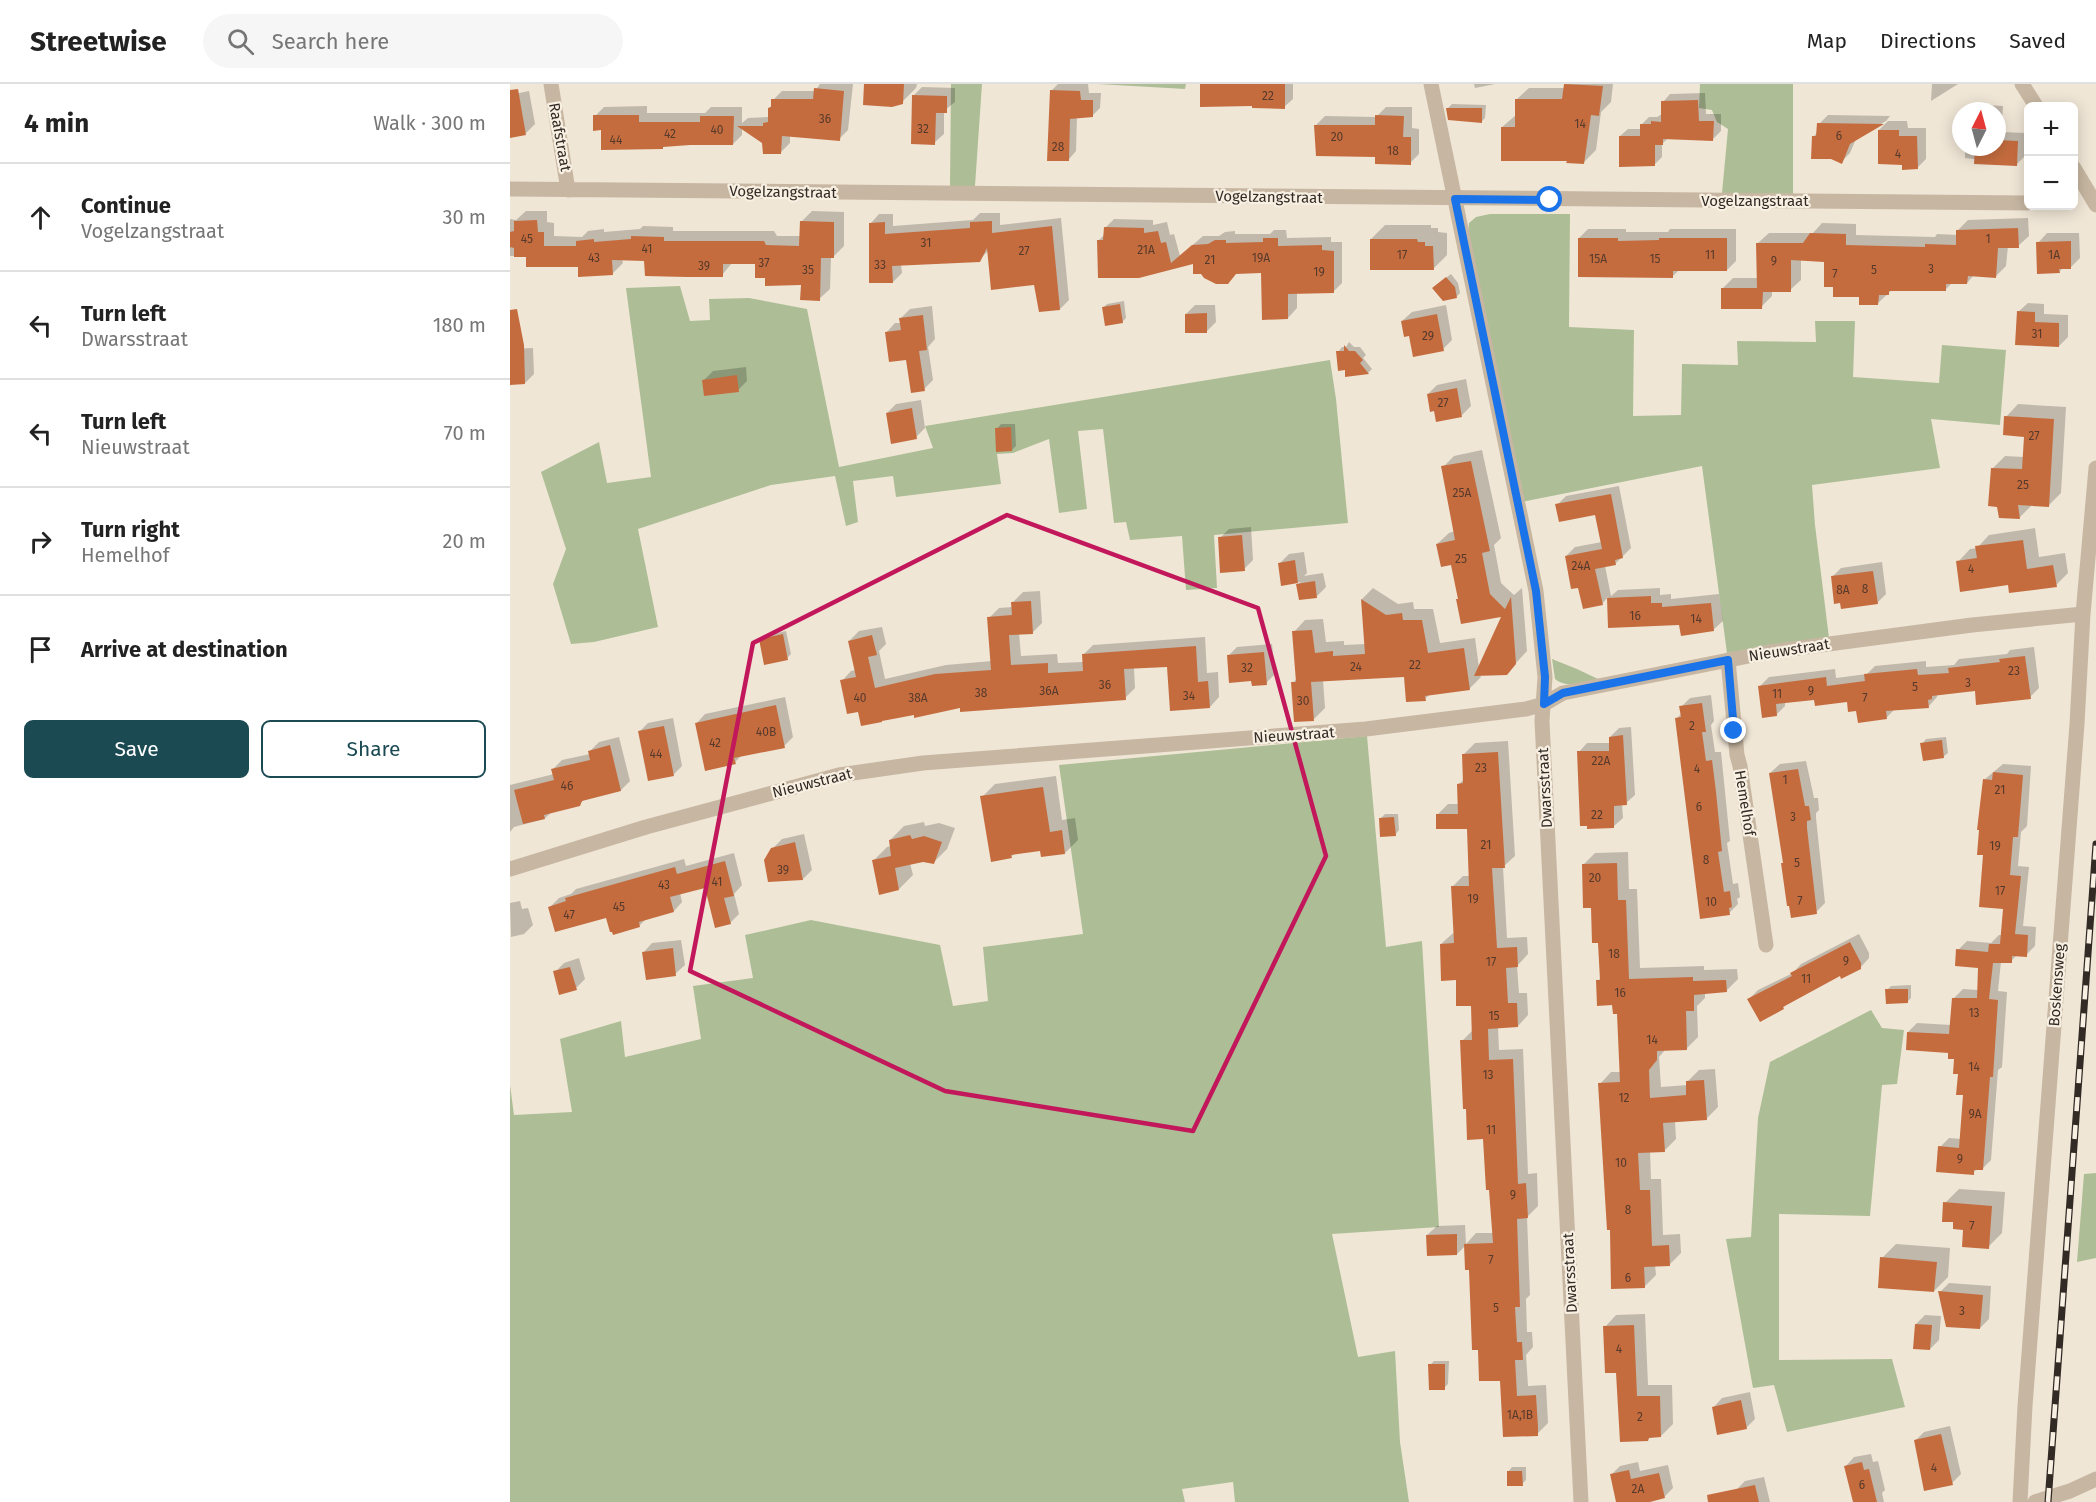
<!DOCTYPE html>
<meta charset="utf-8">
<style>
body{margin:0;font-family:"Fira Sans",sans-serif;background:#f6f6f6;color:#222}
.controls{position:absolute;right:18px;top:18px;display:grid;overflow:hidden;border-radius:9px;box-shadow:0 3px 15px #0003}
.controls button{width:54px;height:54px;display:grid;place-items:center;padding:0;border:0;border-bottom:2px solid #e0e0e0;background:#fff;color:#222;font:30px sans-serif}
.compass{position:absolute;left:1442px;top:18px;width:54px;height:54px;border-radius:50%;background:#fff;box-shadow:0 3px 15px #0003;rotate:6deg}
.stop{position:absolute;width:18px;height:18px;margin:-14px;border:4px solid #1a73e8;border-radius:50%;background:#fff}
.stop.end{background:#1a73e8;border-color:#fff;box-shadow:0 2px 6px #0008}
.list{margin:0;padding:0;list-style:none}
h2{display:flex;justify-content:space-between;align-items:center;height:78px;margin:0;padding:0 24px;font-size:26px}
h2 small{font-size:20px;font-weight:400;color:#767676}
.list li{display:grid;grid-template-columns:39px 1fr auto;gap:18px;align-items:center;box-sizing:border-box;height:108px;padding:0 24px;border-top:2px solid #e0e0e0}
.list b{display:block;font-size:22px;white-space:nowrap}
.list p{margin:0;font-size:20px;white-space:nowrap;color:#767676}
.list em{font-size:20px;font-style:normal;color:#767676}
.actions{display:flex;gap:12px;padding:18px 24px}
.actions a{flex:1;padding:14px 0;border:2px solid #1b4a53;border-radius:9px;text-align:center;font-size:21px;color:#1b4a53}
.actions .main{background:#1b4a53;color:#fff}
.icon{flex:none;width:33px;height:33px;fill:none;stroke:currentColor;stroke-width:2;stroke-linecap:round;stroke-linejoin:round}
.map{position:relative;flex:none;width:1586px;height:1418px;overflow:hidden}
header{display:flex;align-items:center;gap:36px;box-sizing:border-box;height:84px;padding:0 30px;background:#fff;border-bottom:2px solid #e0e0e0}
header strong{font-size:28px}
nav{display:flex;gap:33px;margin-inline-start:auto;font-size:21px}
.search{width:420px;height:54px;background:#f6f6f6;display:flex;align-items:center;gap:15px;box-sizing:border-box;padding:0 21px;border-radius:33px;color:#767676;font-size:22px}
main{display:flex}
aside{flex:1;background:#fff}
.map>svg:first-child{display:block}
</style>
<header>
<strong>Streetwise</strong>
<div class="search"><svg class="icon" aria-label="search" viewBox="0 0 24 24"><circle cx="10" cy="10" r="6"/><path d="M15 15l6 6"/></svg>Search here</div>
<nav><a>Map</a><a>Directions</a><a>Saved</a></nav>
</header>
<main>
<aside>
<h2>4 min<small>Walk · 300 m</small></h2>
<ul class="list">
<li><svg class="icon" aria-label="ahead" viewBox="0 0 24 24"><path d="M12 20V5M6 11l6-6 6 6"/></svg><div><b>Continue</b><p>Vogelzangstraat</p></div><em>30 m</em></li>
<li><svg class="icon" aria-label="left" viewBox="0 0 24 24"><path d="M17 20v-9H6M10 6l-5 5 5 5"/></svg><div><b>Turn left</b><p>Dwarsstraat</p></div><em>180 m</em></li>
<li><svg class="icon" aria-label="left" viewBox="0 0 24 24"><path d="M17 20v-9H6M10 6l-5 5 5 5"/></svg><div><b>Turn left</b><p>Nieuwstraat</p></div><em>70 m</em></li>
<li><svg class="icon" aria-label="right" viewBox="0 0 24 24"><path d="M7 20v-9h11M14 6l5 5-5 5"/></svg><div><b>Turn right</b><p>Hemelhof</p></div><em>20 m</em></li>
<li><svg class="icon" aria-label="arrive" viewBox="0 0 24 24"><path d="M6 21V4h12l-3 4 3 4H6"/></svg><div><b>Arrive at destination</b></div></li>
</ul>
<div class="actions"><a class="main">Save</a><a>Share</a></div>
</aside>
<div class="map">
<svg width="1586" height="1418" viewBox="0 0 1586 1418">
<rect width="100%" height="100%" fill="#f0e6d6"/>
<!-- green -->
<path fill="#adbe96" d="M 441,0 L 472,0 L 465,102 L 440,102 Z
M 588,0 L 676,0 L 675,5 Z
M 1190,0 L 1283,0 L 1283,110 L 1212,109 L 1218,45 L 1207,38 L 1202,26 L 1189,24 Z
M 980,130 L 1060,130 L 1059,243 L 1124,246 L 1123,332 L 1171,331 L 1172,280 L 1228,281 L 1227,257 L 1306,258 L 1305,237 L 1345,237 L 1343,293 L 1429,299 L 1432,261 L 1496,266 L 1490,341 L 1421,335 L 1430,384 L 1302,401 L 1305,441 L 1319,554 L 1217,569 L 1192,382 L 1012,418 L 958,151 L 959,139 L 966,133 Z
M 170,202 L 180,237 L 200,236 L 199,215 L 239,214 L 297,225 L 329,383 L 423,364 L 415,342 L 820,276 L 826,315 L 838,439 L 704,451 L 707,504 L 676,506 L 672,452 L 620,456 L 616,438 L 604,439 L 593,345 L 568,347 L 577,425 L 549,429 L 539,355 L 503,369 L 487,370 L 491,400 L 386,413 L 383,392 L 343,397 L 348,438 L 336,442 L 325,392 L 261,401 L 128,445 L 148,543 L 84,558 L 61,560 L 43,500 L 56,465 L 31,388 L 89,358 L 97,399 L 141,393 L 116,204 Z
M 1042,575 L 1067,585 L 1088,595 C 1073,598 1057,605 1045,595 Z
M 857,652 L 876,863 L 912,857 L 929,1143 L 822,1150 L 848,1273 L 885,1267 L 890,1358 L 899,1418 L 725,1418 L 723,1398 L 672,1405 L 675,1418 L 0,1418 L 0,1001 L 4,1031 L 62,1028 L 50,955 L 111,937 L 115,973 L 191,955 L 183,902 L 243,894 L 235,851 L 301,836 L 430,861 L 443,922 L 478,917 L 473,863 L 573,850 L 549,681 Z
M 1361,926 L 1372,944 L 1394,946 L 1387,1000 L 1372,1001 L 1360,1132 L 1269,1130 L 1269,1276 L 1382,1275 L 1395,1323 L 1277,1348 L 1264,1301 L 1243,1304 L 1216,1155 L 1241,1153 L 1248,1034 L 1260,978 Z
M 1586,1089 L 1586,1174 L 1567,1178 L 1574,1090 Z"/>
<!-- shadow -->
<path fill="#0003" d="M 310,0 L 343,0 L 338,46 L 329,55 L 280,51 L 280,59 L 271,68 L 232,44 L 232,51 L 223,60 L 93,45 L 85,32 L 94,23 L 137,22 L 137,29 L 195,29 L 201,23 L 232,23 L 232,39 L 238,34 L 259,33 L 259,24 L 262,21 L 263,16 L 272,7 L 305,7 Z
M 355,0 L 407,0 L 406,4 L 392,18 Z
M 548,0 L 578,0 L 579,9 L 591,9 L 590,24 L 582,32 L 567,33 L 566,67 L 559,75 L 541,7 Z
M 692,0 L 783,0 L 783,15 L 774,23 L 743,20 Z
M 964,0 L 985,0 L 965,4 Z
M 1056,0 L 1103,0 L 1101,18 L 1091,28 L 1086,66 L 1074,78 L 992,43 L 1006,31 L 1006,16 L 1019,4 L 1055,4 Z
M 1422,0 L 1448,0 L 1421,17 Z
M 412,3 L 445,4 L 445,18 L 434,27 L 434,50 L 424,59 L 403,12 Z
M 19,7 L 25,40 L 16,49 L 0,52 L 0,11 Z
M 1195,9 L 1196,30 L 1211,30 L 1211,47 L 1203,55 L 1158,54 L 1152,60 L 1152,73 L 1144,81 L 1110,52 L 1118,45 L 1132,45 L 1132,40 L 1139,33 L 1147,33 L 1152,30 L 1153,18 L 1160,10 Z
M 942,20 L 976,21 L 975,34 L 971,38 L 938,24 Z
M 1476,21 L 1493,22 L 1491,48 L 1516,49 L 1515,72 L 1507,80 L 1455,74 L 1455,63 L 1487,63 L 1487,27 L 1469,27 Z
M 876,23 L 902,23 L 902,44 L 909,45 L 909,70 L 900,79 L 867,71 L 806,41 L 815,32 L 866,33 Z
M 1318,31 L 1380,32 L 1376,37 L 1346,55 L 1340,69 L 1331,78 L 1322,74 L 1303,53 L 1308,48 L 1309,40 Z
M 1378,37 L 1397,37 L 1398,44 L 1416,44 L 1416,75 L 1407,84 L 1393,79 L 1369,46 Z
M 16,127 L 37,127 L 37,138 L 44,139 L 44,152 L 72,153 L 78,147 L 94,145 L 94,148 L 130,145 L 133,142 L 163,143 L 163,147 L 264,147 L 267,152 L 291,152 L 291,138 L 302,127 L 334,128 L 334,162 L 323,173 L 321,173 L 320,205 L 309,215 L 292,200 L 256,193 L 246,179 L 222,179 L 212,191 L 136,176 L 112,175 L 113,179 L 102,190 L 17,172 L 0,172 L 0,135 L 6,136 Z
M 470,129 L 490,129 L 490,141 L 551,134 L 559,216 L 550,225 L 525,199 L 479,166 L 469,176 L 391,180 L 392,189 L 383,198 L 361,139 L 369,130 L 383,130 L 383,142 L 463,136 Z
M 1518,134 L 1519,152 L 1508,162 L 1498,162 L 1496,182 L 1485,193 L 1464,191 L 1457,199 L 1443,198 L 1436,205 L 1383,205 L 1368,219 L 1324,202 L 1315,176 L 1291,175 L 1291,196 L 1280,206 L 1262,207 L 1262,212 L 1251,223 L 1212,205 L 1223,194 L 1248,194 L 1248,159 L 1259,149 L 1303,149 L 1312,139 L 1346,140 L 1346,151 L 1425,153 L 1427,150 L 1448,151 L 1448,146 L 1458,136 Z
M 604,135 L 643,136 L 643,141 L 657,138 L 660,151 L 664,150 L 670,172 L 693,152 L 709,152 L 715,148 L 725,147 L 725,150 L 760,150 L 764,146 L 776,146 L 777,154 L 821,153 L 821,158 L 832,158 L 832,199 L 823,208 L 787,208 L 787,224 L 778,234 L 753,188 L 684,178 L 629,192 L 589,156 L 595,150 L 595,144 Z
M 875,141 L 921,141 L 921,144 L 928,144 L 928,148 L 937,149 L 937,171 L 923,185 L 861,155 Z
M 1078,145 L 1116,145 L 1116,148 L 1158,148 L 1160,145 L 1226,145 L 1226,177 L 1217,186 L 1169,186 L 1162,193 L 1069,154 Z
M 1537,149 L 1569,149 L 1570,174 L 1561,183 L 1553,184 L 1549,188 L 1528,159 Z
M 941,190 L 948,199 L 950,209 L 946,213 L 928,200 Z
M 614,217 L 616,234 L 612,238 L 593,224 L 597,220 Z
M 1518,219 L 1534,220 L 1534,230 L 1558,231 L 1558,253 L 1549,262 L 1508,228 Z
M 685,221 L 705,221 L 706,238 L 697,247 L 676,230 Z
M 936,221 L 942,256 L 933,265 L 900,250 L 892,237 L 902,228 Z
M 422,222 L 425,255 L 418,263 L 423,296 L 414,305 L 397,274 L 376,249 L 385,239 L 391,239 L 391,234 L 400,225 Z
M 839,258 L 844,263 L 850,263 L 856,271 L 853,274 L 862,285 L 858,289 L 836,291 L 836,285 L 828,268 L 832,263 L 836,263 Z
M 23,264 L 24,290 L 15,299 L 0,299 L 0,265 Z
M 236,283 L 237,297 L 228,306 L 194,296 L 203,287 Z
M 956,295 L 961,322 L 952,331 L 918,310 L 927,301 Z
M 411,316 L 415,344 L 406,353 L 377,329 L 386,320 Z
M 1508,320 L 1556,323 L 1551,409 L 1538,422 L 1522,421 L 1510,433 L 1489,422 L 1482,385 L 1495,372 L 1514,373 L 1515,351 L 1496,333 Z
M 491,340 L 505,340 L 506,362 L 502,366 L 487,345 Z
M 972,366 L 991,454 L 984,461 L 991,499 L 1004,511 L 1012,504 L 1017,567 L 996,590 L 970,591 L 971,593 L 959,605 L 920,610 L 915,615 L 895,592 L 813,596 L 815,624 L 804,635 L 782,599 L 788,594 L 784,548 L 795,536 L 813,535 L 816,558 L 834,557 L 834,561 L 856,560 L 852,515 L 863,504 L 888,520 L 903,518 L 904,525 L 923,525 L 930,559 L 965,554 L 969,584 L 994,531 L 950,514 L 942,479 L 927,460 L 939,449 L 945,447 L 933,383 L 944,372 Z
M 1109,402 L 1121,464 L 1105,480 L 1095,482 L 1101,512 L 1108,506 L 1150,504 L 1150,511 L 1161,510 L 1161,515 L 1209,510 L 1213,537 L 1203,546 L 1171,540 L 1100,543 L 1098,513 L 1092,520 L 1069,502 L 1056,472 L 1065,463 L 1092,458 L 1086,429 L 1047,421 L 1056,412 Z
M 741,443 L 743,476 L 734,485 L 710,454 L 719,445 Z
M 1525,444 L 1529,473 L 1555,469 L 1558,489 L 1546,501 L 1500,500 L 1448,478 L 1460,465 L 1467,464 L 1479,451 Z
M 794,468 L 797,489 L 794,492 L 813,489 L 816,503 L 807,512 L 788,500 L 791,498 L 772,500 L 770,479 L 779,470 Z
M 1372,478 L 1376,510 L 1367,519 L 1322,493 L 1331,484 Z
M 530,507 L 532,539 L 522,549 L 509,549 L 511,572 L 547,570 L 548,579 L 574,578 L 573,571 L 583,561 L 695,553 L 697,589 L 708,588 L 709,613 L 700,623 L 658,581 L 624,583 L 625,604 L 615,614 L 451,622 L 405,629 L 349,626 L 332,597 L 341,587 L 346,586 L 339,557 L 349,547 L 372,543 L 376,560 L 369,567 L 375,595 L 436,581 L 482,577 L 479,534 L 489,524 L 503,523 L 503,518 L 513,508 Z
M 276,547 L 281,570 L 277,574 L 250,556 L 254,552 Z
M 762,560 L 765,590 L 756,599 L 743,596 L 718,572 L 727,563 Z
M 1524,563 L 1529,604 L 1520,613 L 1466,605 L 1427,610 L 1427,613 L 1418,623 L 1385,625 L 1376,634 L 1348,626 L 1338,616 L 1306,614 L 1275,618 L 1275,622 L 1266,631 L 1250,602 L 1259,593 L 1325,585 L 1326,594 L 1357,590 L 1365,582 L 1416,577 L 1416,583 L 1444,581 L 1449,575 L 1497,570 L 1500,566 Z
M 1201,611 L 1204,637 L 1201,641 L 1205,668 L 1211,668 L 1220,757 L 1217,759 L 1223,800 L 1228,799 L 1230,813 L 1227,815 L 1228,820 L 1219,829 L 1167,634 L 1172,629 L 1171,623 L 1180,614 Z
M 275,613 L 283,653 L 274,662 L 233,670 L 225,678 L 186,640 L 195,630 Z
M 163,634 L 172,682 L 163,691 L 129,648 L 138,639 Z
M 1121,643 L 1125,711 L 1116,719 L 1112,720 L 1113,734 L 1104,742 L 1069,668 L 1077,659 L 1100,659 L 1100,653 L 1109,644 Z
M 109,653 L 120,697 L 111,706 L 74,716 L 69,720 L 43,727 L 34,735 L 4,743 L 0,748 L 0,701 L 44,690 L 43,685 L 52,676 L 80,670 L 80,667 L 89,658 Z
M 1436,653 L 1438,669 L 1433,673 L 1412,660 L 1416,655 Z
M 998,657 L 1005,772 L 993,783 L 997,854 L 1017,853 L 1018,870 L 1007,882 L 1009,909 L 1017,909 L 1018,931 L 1008,942 L 988,943 L 989,966 L 1013,965 L 1018,1090 L 1027,1089 L 1028,1122 L 1017,1133 L 1020,1211 L 1016,1215 L 1017,1248 L 1022,1248 L 1023,1263 L 1016,1271 L 1018,1302 L 1036,1301 L 1038,1339 L 1027,1350 L 991,1295 L 956,1161 L 947,1170 L 917,1151 L 927,1142 L 955,1141 L 956,1160 L 966,1149 L 984,1149 L 975,1054 L 952,957 L 963,946 L 962,920 L 931,860 L 942,850 L 945,849 L 942,803 L 953,792 L 960,792 L 959,744 L 928,730 L 938,720 L 950,720 L 949,700 L 955,694 L 954,670 L 965,659 Z
M 1296,677 L 1304,714 L 1308,714 L 1309,726 L 1306,729 L 1306,734 L 1315,819 L 1306,828 L 1275,778 L 1260,689 L 1270,680 Z
M 1493,680 L 1521,682 L 1517,742 L 1511,748 L 1508,782 L 1519,783 L 1513,842 L 1526,843 L 1525,862 L 1516,871 L 1508,870 L 1501,877 L 1491,877 L 1488,907 L 1497,908 L 1492,983 L 1488,986 L 1481,1076 L 1472,1085 L 1468,1084 L 1463,1089 L 1430,1063 L 1439,1054 L 1451,1055 L 1454,1010 L 1445,974 L 1440,968 L 1398,948 L 1407,939 L 1441,941 L 1444,914 L 1453,905 L 1468,906 L 1470,883 L 1448,866 L 1457,857 L 1481,859 L 1489,851 L 1492,851 L 1494,824 L 1475,770 L 1474,696 Z
M 546,692 L 552,736 L 565,734 L 568,756 L 555,769 L 532,766 L 505,769 L 501,773 L 472,713 L 485,700 Z
M 875,730 L 888,730 L 889,746 L 885,751 L 871,734 Z
M 414,738 L 415,742 L 429,739 L 445,744 L 437,765 L 423,779 L 413,776 L 400,779 L 403,791 L 389,805 L 363,777 L 377,763 L 381,762 L 380,756 L 394,742 Z
M 294,750 L 302,786 L 293,795 L 263,764 L 272,755 Z
M 1118,768 L 1119,805 L 1127,805 L 1130,884 L 1194,882 L 1194,886 L 1227,885 L 1228,895 L 1216,907 L 1195,909 L 1195,914 L 1187,922 L 1188,953 L 1177,964 L 1156,965 L 1149,973 L 1151,1003 L 1178,1001 L 1178,997 L 1189,986 L 1205,985 L 1208,1023 L 1196,1035 L 1165,1037 L 1166,1055 L 1154,1067 L 1140,1067 L 1141,1095 L 1151,1095 L 1153,1151 L 1170,1150 L 1171,1169 L 1159,1181 L 1145,1181 L 1146,1191 L 1134,1203 L 1101,1145 L 1090,1000 L 1101,988 L 1111,988 L 1108,928 L 1088,897 L 1091,893 L 1090,858 L 1073,781 L 1085,769 Z
M 224,769 L 232,801 L 224,810 L 229,830 L 220,839 L 196,802 L 170,809 L 172,818 L 164,827 L 137,834 L 130,841 L 104,849 L 97,833 L 40,823 L 49,814 L 61,810 L 66,805 L 174,775 L 176,782 Z
M 10,817 L 12,825 L 18,824 L 23,841 L 14,850 L 1,853 L 0,819 Z
M 1349,850 L 1359,869 L 1359,874 L 1350,884 L 1331,890 L 1279,917 L 1273,924 L 1239,915 L 1248,906 L 1283,889 L 1291,880 Z
M 171,856 L 175,881 L 165,890 L 133,869 L 142,859 Z
M 69,874 L 75,895 L 66,904 L 45,888 L 54,879 Z
M 1401,901 L 1401,914 L 1397,918 L 1377,906 L 1381,902 Z
M 1449,1105 L 1495,1108 L 1492,1149 L 1478,1163 L 1445,1137 L 1435,1119 Z
M 1386,1160 L 1440,1164 L 1438,1193 L 1424,1207 L 1372,1174 Z
M 1439,1199 L 1481,1202 L 1479,1235 L 1470,1244 L 1430,1208 Z
M 1135,1230 L 1138,1301 L 1162,1301 L 1163,1340 L 1151,1352 L 1108,1287 L 1095,1243 L 1106,1231 Z
M 1415,1231 L 1431,1232 L 1429,1256 L 1420,1265 L 1406,1240 Z
M 924,1277 L 939,1277 L 938,1300 L 934,1304 L 920,1281 Z
M 1240,1308 L 1245,1335 L 1236,1344 L 1203,1324 L 1212,1314 Z
M 1440,1342 L 1451,1390 L 1442,1399 L 1405,1357 L 1414,1348 Z
M 1361,1370 L 1363,1378 L 1368,1377 L 1375,1406 L 1372,1409 L 1374,1418 L 1344,1418 L 1335,1383 L 1344,1373 Z
M 1128,1378 L 1130,1387 L 1158,1381 L 1163,1404 L 1154,1413 L 1133,1418 L 1108,1418 L 1101,1391 L 1110,1382 Z
M 1002,1383 L 1016,1383 L 1016,1396 L 1012,1400 L 998,1388 Z
M 1254,1393 L 1260,1418 L 1229,1418 L 1226,1406 L 1235,1397 Z"/>
<!-- building -->
<path fill="#c56c3f" d="M 354,0 L 394,0 L 393,20 L 382,23 L 353,21 Z
M 690,0 L 775,0 L 775,25 L 742,24 L 742,22 L 690,23 Z
M 1054,0 L 1093,2 L 1089,32 L 1081,31 L 1074,80 L 1056,79 L 1057,77 L 991,77 L 991,43 L 1005,43 L 1005,15 L 1052,15 Z
M 304,4 L 334,7 L 330,57 L 272,52 L 271,70 L 253,70 L 252,59 L 227,42 L 253,42 L 253,39 L 258,38 L 258,24 L 261,23 L 261,15 L 303,15 Z
M 8,5 L 16,51 L 0,54 L 0,6 Z
M 540,6 L 570,7 L 571,16 L 583,16 L 583,33 L 560,35 L 559,77 L 537,77 Z
M 402,11 L 437,12 L 437,29 L 426,29 L 425,61 L 401,60 Z
M 1188,16 L 1189,37 L 1204,37 L 1203,57 L 1153,55 L 1153,61 L 1145,61 L 1145,82 L 1109,83 L 1109,52 L 1130,52 L 1130,40 L 1141,40 L 1141,37 L 1151,38 L 1151,17 Z
M 936,24 L 972,24 L 972,39 L 938,36 Z
M 83,31 L 129,31 L 129,38 L 190,38 L 190,32 L 224,32 L 223,61 L 180,61 L 153,63 L 153,65 L 91,66 L 91,46 L 83,47 Z
M 865,31 L 894,32 L 893,53 L 901,53 L 901,81 L 865,80 L 865,73 L 806,72 L 804,41 L 865,41 Z
M 1307,39 L 1374,40 L 1340,60 L 1332,80 L 1321,75 L 1301,75 L 1302,52 L 1306,52 Z
M 1368,46 L 1389,46 L 1389,52 L 1407,52 L 1408,85 L 1392,86 L 1392,81 L 1368,80 Z
M 1487,56 L 1508,57 L 1507,82 L 1464,80 L 1465,63 L 1487,63 Z
M 27,136 L 28,148 L 34,148 L 34,162 L 66,162 L 66,157 L 84,155 L 84,158 L 121,155 L 121,152 L 154,153 L 154,157 L 254,157 L 256,161 L 289,162 L 290,137 L 324,138 L 324,174 L 311,174 L 310,217 L 290,216 L 291,201 L 255,202 L 255,194 L 245,194 L 245,180 L 213,180 L 213,193 L 176,193 L 135,192 L 134,177 L 102,176 L 103,191 L 68,193 L 68,183 L 16,183 L 16,173 L 4,173 L 4,164 L 0,163 L 0,148 L 4,147 L 4,137 Z
M 482,137 L 482,149 L 542,142 L 550,226 L 529,228 L 524,201 L 481,206 L 477,164 L 470,178 L 382,182 L 383,199 L 359,199 L 359,139 L 375,138 L 375,150 L 460,144 L 460,138 Z
M 594,143 L 634,144 L 634,149 L 648,147 L 651,159 L 656,158 L 661,179 L 682,161 L 698,160 L 705,156 L 716,156 L 716,159 L 753,158 L 753,154 L 768,154 L 768,162 L 812,161 L 812,166 L 824,167 L 824,209 L 778,210 L 778,235 L 752,236 L 751,189 L 726,190 L 718,200 L 706,200 L 694,194 L 691,190 L 683,190 L 683,180 L 629,194 L 588,194 L 587,156 L 593,156 Z
M 1508,144 L 1509,164 L 1488,164 L 1486,194 L 1458,192 L 1457,200 L 1436,200 L 1436,207 L 1379,207 L 1379,211 L 1369,211 L 1368,221 L 1349,221 L 1349,213 L 1323,213 L 1323,203 L 1314,203 L 1314,178 L 1281,176 L 1281,208 L 1253,208 L 1252,225 L 1211,225 L 1211,204 L 1247,204 L 1246,159 L 1293,159 L 1300,149 L 1336,150 L 1336,161 L 1415,163 L 1415,160 L 1446,161 L 1446,146 Z
M 1068,154 L 1108,154 L 1108,157 L 1149,156 L 1149,154 L 1217,154 L 1217,187 L 1163,187 L 1163,194 L 1068,193 Z
M 860,155 L 907,155 L 908,158 L 915,158 L 915,162 L 923,162 L 924,186 L 860,186 Z
M 1561,157 L 1561,185 L 1549,185 L 1550,189 L 1527,190 L 1526,158 Z
M 936,193 L 945,203 L 947,214 L 933,217 L 922,204 Z
M 610,220 L 613,239 L 595,242 L 592,223 Z
M 7,225 L 14,261 L 15,300 L 0,301 L 0,226 Z
M 1507,227 L 1525,228 L 1525,238 L 1549,239 L 1549,263 L 1505,261 Z
M 697,229 L 697,249 L 675,249 L 675,230 Z
M 927,230 L 934,267 L 903,273 L 899,252 L 894,253 L 891,237 Z
M 413,231 L 417,266 L 409,267 L 415,307 L 401,309 L 396,276 L 379,278 L 375,248 L 391,246 L 389,234 Z
M 834,261 L 839,267 L 845,267 L 853,276 L 850,279 L 859,290 L 835,293 L 835,286 L 828,287 L 826,267 L 834,267 Z
M 227,291 L 229,308 L 194,312 L 192,296 Z
M 947,304 L 952,333 L 926,338 L 924,327 L 920,328 L 917,310 Z
M 402,324 L 407,355 L 381,360 L 376,329 Z
M 1494,332 L 1544,335 L 1539,423 L 1508,421 L 1510,435 L 1489,434 L 1487,423 L 1478,422 L 1481,384 L 1512,385 L 1514,353 L 1493,351 Z
M 501,343 L 502,367 L 486,368 L 485,344 Z
M 961,377 L 980,467 L 972,469 L 980,510 L 995,525 L 1001,513 L 1006,580 L 997,591 L 964,592 L 991,533 L 951,540 L 946,515 L 948,515 L 941,481 L 931,483 L 926,460 L 945,456 L 931,382 Z
M 1101,410 L 1113,474 L 1105,476 L 1106,481 L 1085,485 L 1093,521 L 1073,525 L 1068,504 L 1061,505 L 1055,472 L 1092,465 L 1085,431 L 1049,438 L 1045,420 Z
M 732,451 L 735,487 L 710,489 L 708,453 Z
M 1513,456 L 1517,485 L 1543,481 L 1547,503 L 1499,509 L 1498,501 L 1450,508 L 1446,477 L 1467,474 L 1465,462 Z
M 785,476 L 788,499 L 771,502 L 768,479 Z
M 1363,487 L 1368,520 L 1331,525 L 1330,519 L 1324,520 L 1321,492 Z
M 805,497 L 807,514 L 789,516 L 786,500 Z
M 1141,512 L 1141,519 L 1152,519 L 1152,523 L 1201,519 L 1204,547 L 1171,552 L 1169,541 L 1098,544 L 1097,514 Z
M 851,515 L 876,531 L 892,529 L 893,536 L 912,536 L 918,569 L 954,564 L 960,606 L 915,612 L 916,617 L 896,618 L 894,593 L 801,598 L 804,637 L 784,638 L 781,598 L 786,598 L 782,547 L 802,546 L 805,569 L 823,567 L 823,572 L 855,570 Z
M 521,517 L 523,550 L 499,551 L 501,581 L 538,579 L 538,589 L 573,587 L 572,570 L 686,562 L 688,598 L 698,597 L 700,624 L 660,627 L 657,583 L 614,585 L 616,616 L 450,628 L 450,624 L 404,634 L 404,631 L 372,637 L 372,638 L 351,642 L 348,628 L 337,630 L 330,596 L 346,593 L 338,557 L 362,551 L 367,571 L 358,573 L 365,604 L 425,590 L 481,586 L 477,533 L 502,531 L 501,518 Z
M 273,550 L 278,576 L 254,581 L 249,555 Z
M 754,568 L 757,601 L 742,602 L 741,597 L 719,599 L 717,571 Z
M 1515,572 L 1521,615 L 1466,621 L 1465,607 L 1422,612 L 1422,615 L 1418,616 L 1419,624 L 1376,627 L 1377,635 L 1348,639 L 1346,627 L 1338,628 L 1337,618 L 1305,622 L 1304,616 L 1266,620 L 1267,632 L 1252,634 L 1248,602 L 1316,593 L 1317,602 L 1355,597 L 1354,590 L 1407,585 L 1408,591 L 1439,589 L 1438,584 L 1490,578 L 1489,575 Z
M 1192,619 L 1196,648 L 1192,648 L 1196,677 L 1202,676 L 1206,708 L 1212,767 L 1208,768 L 1214,808 L 1220,807 L 1222,823 L 1219,824 L 1220,831 L 1190,835 L 1165,634 L 1171,633 L 1169,622 Z
M 266,621 L 275,664 L 224,674 L 226,680 L 195,687 L 185,639 Z
M 154,642 L 164,692 L 138,697 L 128,647 Z
M 1113,651 L 1117,721 L 1104,722 L 1104,744 L 1077,745 L 1077,742 L 1070,742 L 1067,667 L 1099,667 L 1099,653 Z
M 1432,656 L 1434,674 L 1413,677 L 1410,659 Z
M 100,661 L 111,707 L 72,717 L 70,722 L 34,731 L 35,735 L 13,740 L 4,706 L 44,696 L 41,685 L 80,676 L 78,667 Z
M 988,668 L 995,784 L 982,784 L 987,864 L 1007,863 L 1008,883 L 996,884 L 998,919 L 1007,919 L 1008,943 L 978,945 L 979,976 L 1003,975 L 1008,1100 L 1016,1099 L 1018,1134 L 1007,1135 L 1010,1223 L 1005,1223 L 1007,1258 L 1012,1258 L 1013,1276 L 1005,1276 L 1007,1312 L 1026,1311 L 1028,1343 L 1028,1352 L 993,1353 L 990,1297 L 969,1297 L 968,1266 L 962,1266 L 959,1186 L 955,1186 L 954,1160 L 983,1159 L 979,1106 L 976,1106 L 973,1055 L 957,1056 L 956,1025 L 953,1025 L 950,956 L 962,956 L 961,922 L 946,922 L 946,896 L 931,897 L 930,860 L 944,859 L 941,802 L 959,802 L 957,745 L 926,745 L 926,730 L 948,730 L 947,700 L 953,699 L 952,670 Z
M 1288,685 L 1295,722 L 1299,722 L 1301,736 L 1297,737 L 1297,744 L 1307,830 L 1281,834 L 1279,822 L 1277,822 L 1271,779 L 1273,779 L 1259,689 Z
M 1483,688 L 1513,691 L 1508,753 L 1503,753 L 1500,791 L 1511,792 L 1505,850 L 1518,851 L 1517,873 L 1502,872 L 1502,879 L 1483,879 L 1479,915 L 1488,916 L 1483,993 L 1480,993 L 1473,1086 L 1464,1086 L 1464,1091 L 1426,1088 L 1428,1062 L 1449,1064 L 1453,1011 L 1446,1011 L 1448,990 L 1443,990 L 1444,975 L 1438,975 L 1438,969 L 1396,966 L 1397,948 L 1439,950 L 1442,914 L 1467,914 L 1468,884 L 1445,882 L 1446,865 L 1478,868 L 1479,860 L 1490,860 L 1493,825 L 1469,823 L 1473,771 L 1467,771 L 1469,746 L 1467,746 L 1473,695 L 1482,696 Z
M 533,703 L 540,748 L 552,746 L 555,770 L 531,773 L 530,767 L 501,771 L 502,774 L 481,778 L 470,712 Z
M 884,733 L 886,752 L 870,753 L 869,734 Z
M 400,751 L 402,755 L 414,752 L 432,758 L 424,780 L 413,778 L 385,784 L 389,806 L 369,811 L 362,776 L 381,772 L 379,756 Z
M 285,758 L 293,796 L 258,798 L 254,776 L 261,764 Z
M 215,777 L 224,812 L 214,814 L 221,840 L 205,844 L 195,804 L 160,813 L 164,828 L 129,838 L 130,843 L 103,851 L 102,848 L 100,848 L 96,834 L 45,848 L 38,823 L 56,817 L 55,814 L 165,783 L 167,790 Z
M 1107,779 L 1108,816 L 1116,816 L 1119,895 L 1183,893 L 1183,897 L 1216,896 L 1217,908 L 1184,911 L 1184,927 L 1176,927 L 1177,966 L 1147,967 L 1147,976 L 1139,986 L 1140,1014 L 1176,1011 L 1176,997 L 1194,996 L 1197,1036 L 1153,1039 L 1155,1068 L 1128,1069 L 1130,1106 L 1140,1106 L 1142,1162 L 1159,1161 L 1160,1182 L 1134,1183 L 1135,1204 L 1101,1205 L 1100,1146 L 1097,1146 L 1088,999 L 1110,998 L 1107,930 L 1103,930 L 1102,921 L 1087,922 L 1086,896 L 1090,896 L 1088,859 L 1082,859 L 1081,824 L 1073,824 L 1072,780 Z
M 1340,858 L 1351,879 L 1351,885 L 1331,895 L 1330,892 L 1273,923 L 1274,925 L 1250,938 L 1237,915 L 1282,892 L 1280,889 Z
M 163,864 L 166,892 L 136,896 L 132,868 Z
M 60,883 L 67,906 L 49,911 L 43,887 Z
M 1375,905 L 1398,905 L 1398,919 L 1376,920 Z
M 1433,1118 L 1482,1122 L 1479,1165 L 1452,1163 L 1453,1146 L 1443,1145 L 1443,1138 L 1432,1138 Z
M 947,1150 L 947,1171 L 917,1172 L 916,1151 Z
M 1370,1173 L 1427,1178 L 1424,1208 L 1368,1204 Z
M 1428,1207 L 1473,1211 L 1470,1245 L 1436,1243 Z
M 1405,1240 L 1422,1241 L 1420,1266 L 1403,1265 Z
M 1124,1241 L 1127,1312 L 1150,1312 L 1151,1353 L 1139,1354 L 1138,1357 L 1110,1358 L 1106,1289 L 1095,1289 L 1093,1242 Z
M 918,1280 L 935,1280 L 935,1306 L 919,1306 Z
M 1231,1316 L 1237,1345 L 1207,1351 L 1202,1323 Z
M 1431,1350 L 1443,1401 L 1414,1407 L 1404,1356 Z
M 1352,1378 L 1354,1386 L 1359,1385 L 1367,1418 L 1343,1418 L 1334,1382 Z
M 1119,1386 L 1121,1395 L 1149,1389 L 1155,1414 L 1140,1418 L 1106,1418 L 1100,1390 Z
M 997,1387 L 1012,1387 L 1013,1402 L 997,1402 Z
M 1245,1401 L 1249,1418 L 1198,1418 L 1197,1411 Z"/>
<g fill="none" stroke-linecap="round" stroke-linejoin="round">
<!-- minor -->
<path stroke="#c7b7a2" stroke-width="15" d="M 41,0 L 58,106
M 921,0 L 1026,507 L 1035,593 L 1032,637 L 1071,1418
M 1512,0 L 1526,22
M 1564,84 L 1586,121
M 0,105 L 1518,119
M 1218,576 L 1227,671 L 1230,682 L 1256,861
M 0,785 L 136,743 L 329,691 L 413,679 L 856,645 L 1016,625 L 1034,620 L 1053,609 L 1259,568 L 1462,541 L 1573,530
M 1510,1418 L 1515,1322 L 1567,640 L 1573,530 L 1586,384
M 1525,1418 L 1560,1407 L 1586,1395"/>
<defs>
<path id="rail" d="M 1538,1418 L 1586,760"/>
</defs>
<!-- rail casing -->
<use href="#rail" stroke="#322a24" stroke-width="7"/>
<!-- rail -->
<use href="#rail" stroke="#f8f0e2" stroke-width="4.5" stroke-dasharray="14" stroke-linecap="butt"/>
</g>
<g fill="none" stroke-linecap="round" stroke-linejoin="round">
<!-- route -->
<path stroke="#1a73e8" stroke-width="8" d="M 1040,116 L 945,115 L 1026,507 L 1035,593 L 1034,620 L 1053,609 L 1218,576 L 1224,647"/>
</g>
<!-- marked area -->
<path fill="none" stroke="#c2185b" stroke-width="4.5" stroke-linejoin="round" d="M 497,431 L 748,524 L 816,772 L 683,1047 L 435,1007 L 180,887 L 243,559 Z"/>
<g text-anchor="middle" stroke-width="4.5" stroke-linejoin="round" paint-order="stroke">
<!-- number labels -->
<g font-size="12" fill="#573a2b">
<text x="758" y="16">22</text>
<text x="315" y="39">36</text>
<text x="1070" y="44">14</text>
<text x="413" y="49">32</text>
<text x="207" y="50">40</text>
<text x="160" y="54">42</text>
<text x="1329" y="56">6</text>
<text x="827" y="57">20</text>
<text x="106" y="60">44</text>
<text x="548" y="67">28</text>
<text x="883" y="71">18</text>
<text x="1388" y="74">4</text>
<text x="17" y="159">45</text>
<text x="1478" y="159">1</text>
<text x="416" y="163">31</text>
<text x="137" y="169">41</text>
<text x="636" y="170">21A</text>
<text x="514" y="171">27</text>
<text x="892" y="175">17</text>
<text x="1200" y="175">11</text>
<text x="1544" y="175">1A</text>
<text x="84" y="178">43</text>
<text x="751" y="178">19A</text>
<text x="1088" y="179">15A</text>
<text x="1145" y="179">15</text>
<text x="700" y="180">21</text>
<text x="1264" y="181">9</text>
<text x="254" y="183">37</text>
<text x="370" y="185">33</text>
<text x="194" y="186">39</text>
<text x="1421" y="189">3</text>
<text x="298" y="190">35</text>
<text x="1364" y="190">5</text>
<text x="809" y="192">19</text>
<text x="1325" y="194">7</text>
<text x="1527" y="254">31</text>
<text x="918" y="256">29</text>
<text x="933" y="323">27</text>
<text x="1524" y="356">27</text>
<text x="1513" y="405">25</text>
<text x="952" y="413">25A</text>
<text x="951" y="479">25</text>
<text x="1071" y="486">24A</text>
<text x="1461" y="489">4</text>
<text x="1355" y="509">8</text>
<text x="1333" y="510">8A</text>
<text x="1125" y="536">16</text>
<text x="1186" y="539">14</text>
<text x="905" y="585">22</text>
<text x="846" y="587">24</text>
<text x="737" y="588">32</text>
<text x="1504" y="591">23</text>
<text x="1458" y="603">3</text>
<text x="595" y="605">36</text>
<text x="1405" y="607">5</text>
<text x="539" y="611">36A</text>
<text x="1301" y="611">9</text>
<text x="471" y="613">38</text>
<text x="1267" y="614">11</text>
<text x="679" y="616">34</text>
<text x="350" y="618">40</text>
<text x="408" y="618">38A</text>
<text x="1355" y="618">7</text>
<text x="793" y="621">30</text>
<text x="1182" y="646">2</text>
<text x="256" y="652">40B</text>
<text x="205" y="663">42</text>
<text x="146" y="674">44</text>
<text x="1091" y="681">22A</text>
<text x="971" y="688">23</text>
<text x="1187" y="689">4</text>
<text x="1275" y="700">1</text>
<text x="57" y="706">46</text>
<text x="1490" y="710">21</text>
<text x="1189" y="727">6</text>
<text x="1087" y="735">22</text>
<text x="1283" y="737">3</text>
<text x="976" y="765">21</text>
<text x="1485" y="766">19</text>
<text x="1196" y="780">8</text>
<text x="1287" y="783">5</text>
<text x="273" y="790">39</text>
<text x="1085" y="798">20</text>
<text x="207" y="802">41</text>
<text x="154" y="805">43</text>
<text x="1490" y="811">17</text>
<text x="963" y="819">19</text>
<text x="1290" y="821">7</text>
<text x="1201" y="822">10</text>
<text x="109" y="827">45</text>
<text x="59" y="835">47</text>
<text x="1104" y="874">18</text>
<text x="1336" y="881">9</text>
<text x="981" y="882">17</text>
<text x="1296" y="899">11</text>
<text x="1110" y="913">16</text>
<text x="1464" y="933">13</text>
<text x="984" y="936">15</text>
<text x="1142" y="960">14</text>
<text x="1464" y="987">14</text>
<text x="978" y="995">13</text>
<text x="1114" y="1018">12</text>
<text x="1465" y="1034">9A</text>
<text x="981" y="1050">11</text>
<text x="1450" y="1079">9</text>
<text x="1111" y="1083">10</text>
<text x="1003" y="1115">9</text>
<text x="1118" y="1130">8</text>
<text x="1462" y="1146">7</text>
<text x="981" y="1180">7</text>
<text x="1118" y="1198">6</text>
<text x="986" y="1228">5</text>
<text x="1452" y="1231">3</text>
<text x="1109" y="1269">4</text>
<text x="1010" y="1335">1A,1B</text>
<text x="1130" y="1337">2</text>
<text x="1424" y="1388">4</text>
<text x="1352" y="1405">6</text>
<text x="1128" y="1409">2A</text>
</g>
<!-- street labels -->
<g font-size="15" fill="#322a24" stroke="#f8f0e2">
<text transform="translate(50 53) rotate(80)" y="5">Raafstraat</text>
<text transform="translate(273 108) rotate(1)" y="5">Vogelzangstraat</text>
<text transform="translate(759 113) rotate(1)" y="5">Vogelzangstraat</text>
<text x="1245" y="122">Vogelzangstraat</text>
<text transform="translate(1279 566) rotate(-9)" y="5">Nieuwstraat</text>
<text transform="translate(784 651) rotate(-4)" y="5">Nieuwstraat</text>
<text transform="translate(302 699) rotate(-14)" y="5">Nieuwstraat</text>
<text transform="translate(1035 704) rotate(-93)" y="5">Dwarsstraat</text>
<text transform="translate(1235 719) rotate(81)" y="5">Hemelhof</text>
<text transform="translate(1547 901) rotate(-86)" y="5">Boskensweg</text>
<text transform="translate(1060 1189) rotate(-93)" y="5">Dwarsstraat</text>
</g>
</g>
</svg>
<div class="controls">
<button>+</button>
<button>−</button>
</div>
<svg class="compass" viewBox="-18 -18 36 36"><path d="M0-13l5 13h-10z" fill="#e53935"/><path d="M0 13l5-13h-10z" fill="#767676"/></svg>
<div class="stop" style="left:1040px;top:116px"></div>
<div class="stop end" style="left:1224px;top:647px"></div>
</div>
</main>
